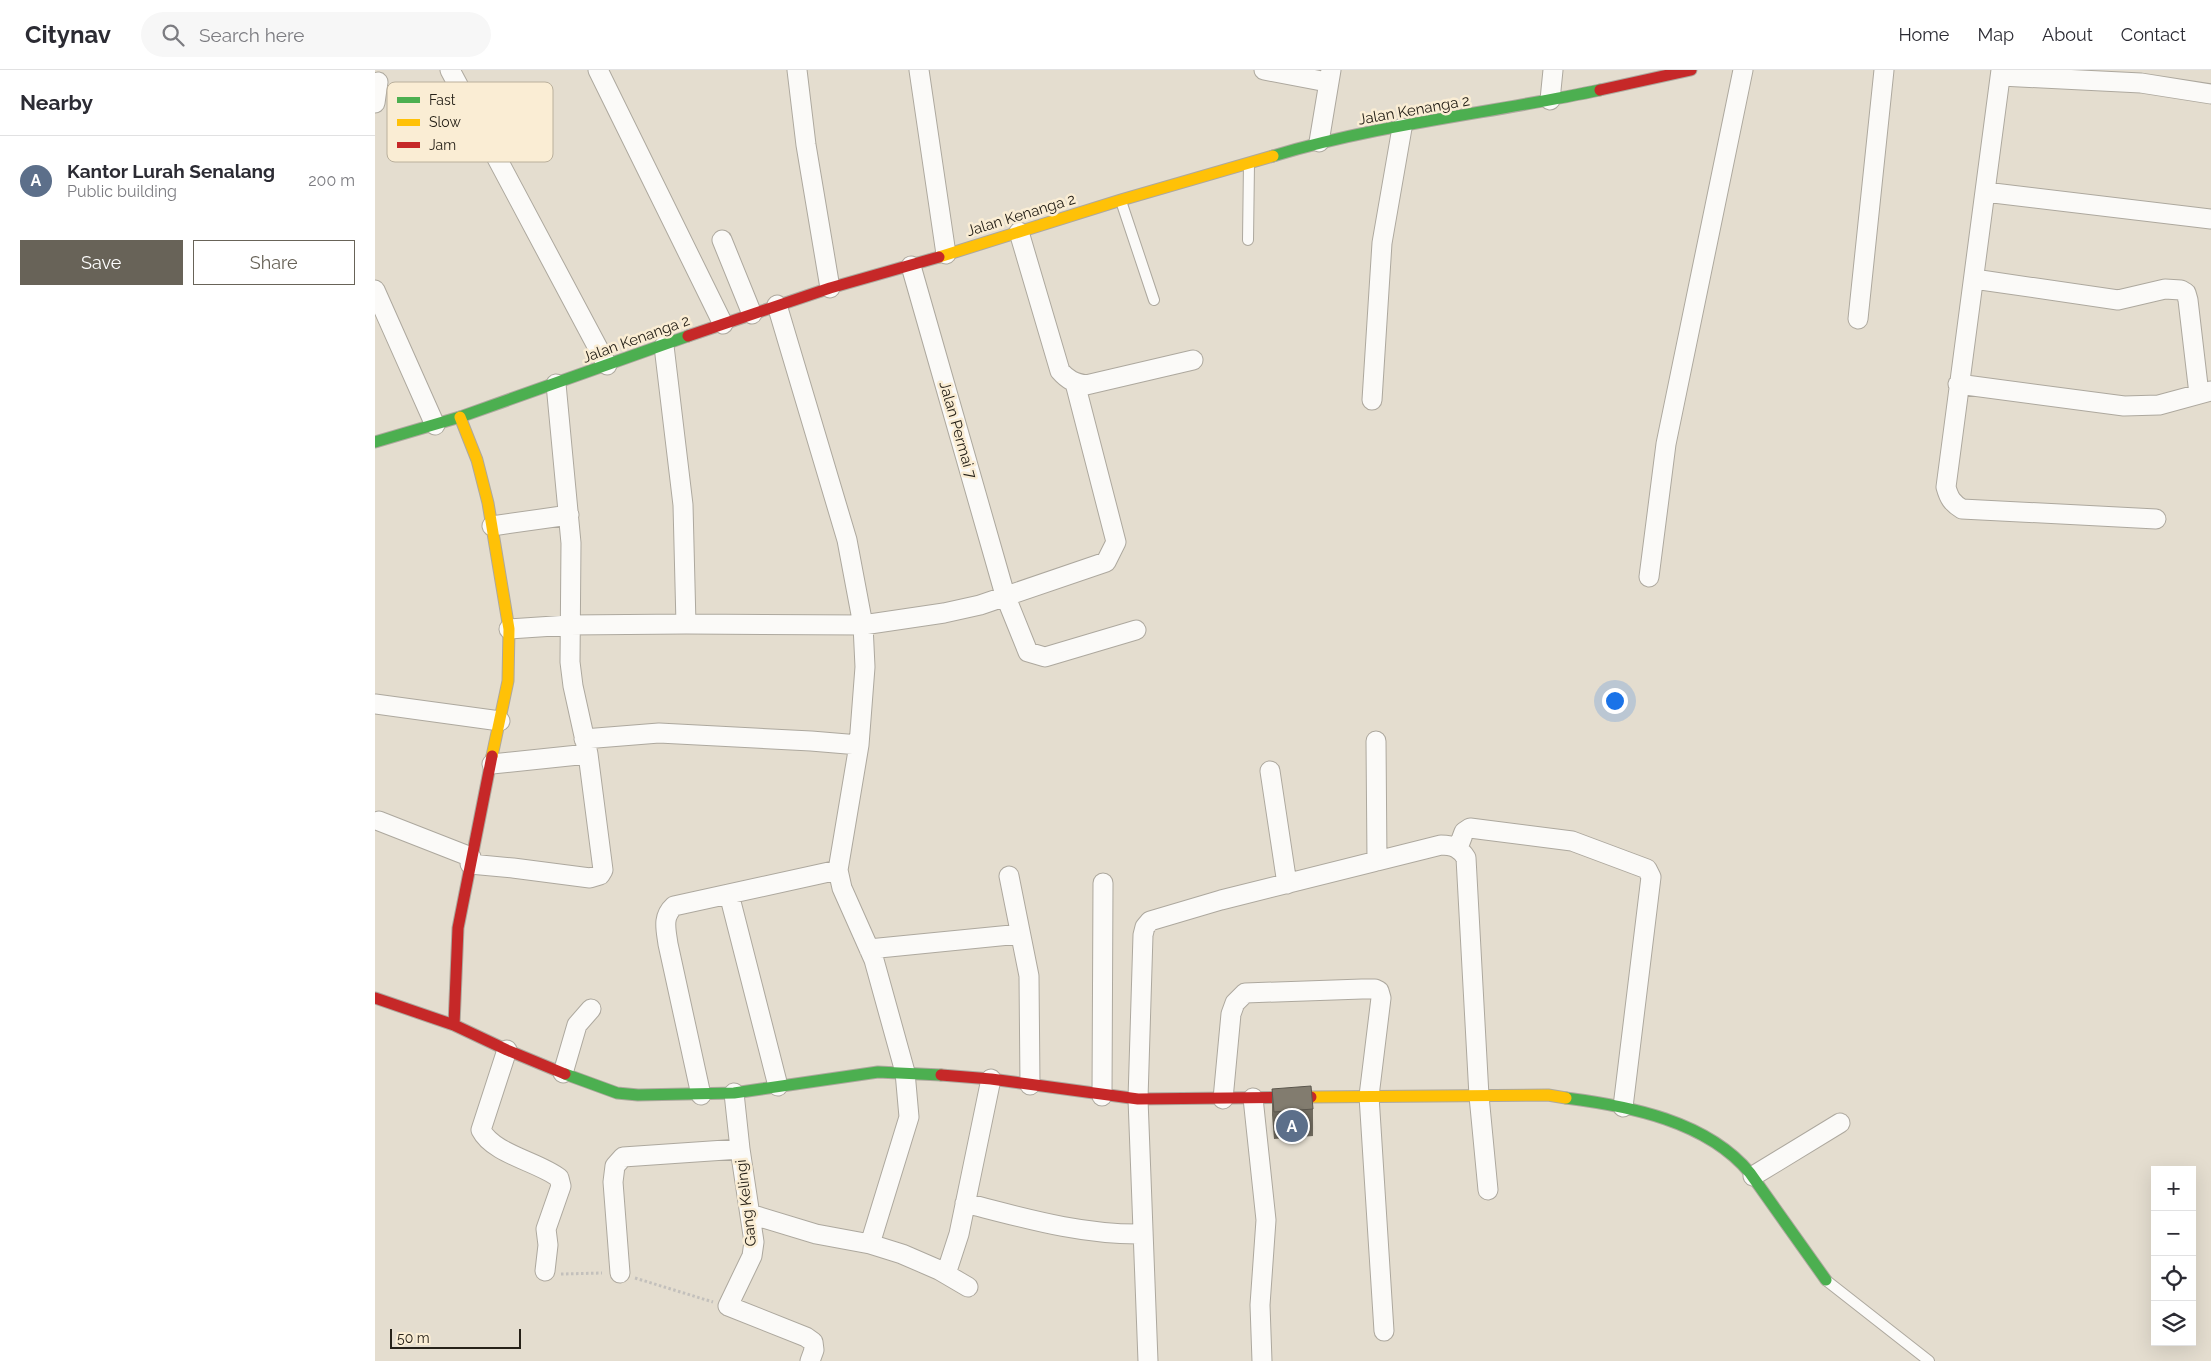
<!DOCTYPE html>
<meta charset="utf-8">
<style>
body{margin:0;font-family:Raleway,sans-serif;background:#f7f7f7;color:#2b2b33}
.controls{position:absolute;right:15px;bottom:15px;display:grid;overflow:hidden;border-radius:0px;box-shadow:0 5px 20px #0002}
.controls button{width:45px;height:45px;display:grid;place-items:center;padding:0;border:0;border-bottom:1px solid #e1e1e2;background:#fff;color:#2b2b33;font:25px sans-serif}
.scale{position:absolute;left:15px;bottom:12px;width:131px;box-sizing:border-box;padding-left:5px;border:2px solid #262118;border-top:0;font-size:14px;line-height:18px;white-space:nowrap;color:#262118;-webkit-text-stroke:4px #faedd4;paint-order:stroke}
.you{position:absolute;left:1239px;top:630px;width:18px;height:18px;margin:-12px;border:4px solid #fff;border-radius:50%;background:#1a73e8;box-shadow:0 0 0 8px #1a73e833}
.badge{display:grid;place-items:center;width:32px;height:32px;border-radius:50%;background:#686358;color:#fff;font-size:16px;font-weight:700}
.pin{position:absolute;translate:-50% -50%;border:2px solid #fff;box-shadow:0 1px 5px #0006}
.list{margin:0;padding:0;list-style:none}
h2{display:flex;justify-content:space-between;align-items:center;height:65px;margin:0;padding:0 20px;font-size:21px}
h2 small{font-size:16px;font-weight:400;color:#7c7c81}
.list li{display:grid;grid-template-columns:32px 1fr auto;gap:15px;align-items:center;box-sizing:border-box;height:90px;padding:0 20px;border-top:1px solid #e1e1e2}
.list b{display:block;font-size:19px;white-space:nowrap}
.list p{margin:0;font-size:16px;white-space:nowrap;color:#7c7c81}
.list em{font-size:16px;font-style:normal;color:#7c7c81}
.actions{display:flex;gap:10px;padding:15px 20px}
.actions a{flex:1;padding:11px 0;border:1px solid #686358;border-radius:0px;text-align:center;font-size:18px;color:#686358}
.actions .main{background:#686358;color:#fff}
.icon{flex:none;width:28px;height:28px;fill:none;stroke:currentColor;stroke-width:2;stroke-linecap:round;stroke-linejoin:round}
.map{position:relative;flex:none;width:1836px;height:1291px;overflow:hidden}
header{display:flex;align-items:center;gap:30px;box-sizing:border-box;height:70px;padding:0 25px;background:#fff;border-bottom:1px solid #e1e1e2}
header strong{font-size:24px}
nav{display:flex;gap:28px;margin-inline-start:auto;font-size:18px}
.search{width:350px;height:45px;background:#f7f7f7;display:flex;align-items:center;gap:12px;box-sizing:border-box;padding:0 18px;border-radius:28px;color:#7c7c81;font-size:19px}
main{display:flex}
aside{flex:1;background:#fff}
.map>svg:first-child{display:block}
</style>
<header>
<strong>Citynav</strong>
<div class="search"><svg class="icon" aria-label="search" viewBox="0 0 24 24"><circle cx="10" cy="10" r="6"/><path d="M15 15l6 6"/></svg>Search here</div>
<nav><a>Home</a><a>Map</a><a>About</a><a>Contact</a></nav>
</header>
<main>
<aside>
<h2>Nearby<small></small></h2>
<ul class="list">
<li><span class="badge" style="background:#5c6f8a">A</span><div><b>Kantor Lurah Senalang</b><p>Public building</p></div><em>200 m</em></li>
</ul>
<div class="actions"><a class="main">Save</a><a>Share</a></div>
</aside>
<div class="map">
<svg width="1836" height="1291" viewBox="0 0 1836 1291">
<rect width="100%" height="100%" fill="#e4ddcf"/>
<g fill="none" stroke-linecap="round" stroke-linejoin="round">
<defs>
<path id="lane" d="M 746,131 L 779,230
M 873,170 L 874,93
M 1452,1211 L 1554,1291"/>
<path id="street" d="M 75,0 L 232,295
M 223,0 L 348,254
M 422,0 L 431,75 L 455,218
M 544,0 L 571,184
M 889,0 L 952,12
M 1626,0 L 1571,417 C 1574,428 1577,433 1587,439 L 1781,449
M 1626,6 L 1766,13 L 1836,24
M 1175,30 L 1178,0
M 0,33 L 3,12
M 944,72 L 956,0
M 1610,122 L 1836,149
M 644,162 L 685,301 C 693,310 699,313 711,315 L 818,290
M 347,170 L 377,244
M 536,196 L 630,525 L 653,582 L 670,587 L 761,560
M 1599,209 L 1743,230 L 1790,219 L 1806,220 L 1811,223 L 1813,230 L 1824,324
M 0,220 L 60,355
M 402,235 L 472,470 L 488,555 L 490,597 L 484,675 L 463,800 L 467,818 L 499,890 L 530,1002 L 534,1047 L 495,1174
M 1483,249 L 1509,0
M 289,276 L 308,435 L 311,554
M 1583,314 L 1749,336 L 1784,335 L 1836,321
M 997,330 L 1007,173 L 1027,58
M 117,456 L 194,445
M 1274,507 L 1291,374 L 1368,0
M 134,559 L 194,555 L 311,554 L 488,555 L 569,543 L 605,535 L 731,492 L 741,472 L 700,313
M 0,634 L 125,651
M 209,669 L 284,663 L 436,671 L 484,675
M 1001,671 L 1002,791
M 117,694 L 213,684
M 895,701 L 912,814
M 4,751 L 96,787
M 1083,778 L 1089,762 L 1095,758 L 1197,771 L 1272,799 L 1276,807 L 1248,1037
M 95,794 L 138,798 L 215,808 L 225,805 L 228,800 L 213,684 L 198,616 L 195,592 L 196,473 L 181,314
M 634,806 L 654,906 L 655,1015
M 354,824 L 403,1016
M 494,879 L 645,864
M 132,980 L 106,1060 C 118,1084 164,1092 184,1108 L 186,1116 L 171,1159 L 173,1175 L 170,1201
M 188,1003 L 202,955 L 216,939
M 359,1023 L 365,1079 L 379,1172 L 377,1186 L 353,1236 L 431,1267 L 438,1272 L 439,1280 L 435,1291
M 326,1025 L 293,874 C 291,859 287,847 299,836 L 463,800
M 727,1026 L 728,813
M 878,1028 L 891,1150 L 885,1235 L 887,1291
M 848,1029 L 856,944 L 860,933 L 870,923 L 987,919 L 1000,919 L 1004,921 L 1006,928 L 994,1026 L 1009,1261
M 1378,1106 L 1465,1053
M 590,1133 C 649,1148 706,1165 768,1164
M 375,1144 L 441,1164 L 495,1174 L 527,1184 L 564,1200 L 593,1217
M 245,1203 L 238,1112 L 240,1096 L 248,1087 L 365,1079
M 571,1204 L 584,1164 L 616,1009
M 773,1291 L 763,1029 L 768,865 L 770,857 L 775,851 L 846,830 L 1066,775 C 1078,775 1085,778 1091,788 L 1104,1026 L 1113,1120"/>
<path id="fast" d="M 898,86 C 1004,54 1116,43 1225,20
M 0,372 L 85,347 L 313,266
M 190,1004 L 242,1023 L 263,1025 L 359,1023 L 503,1002 L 566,1005
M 1191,1028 C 1254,1036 1332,1051 1375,1103 L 1451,1210"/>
<path id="slow" d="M 564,187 L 746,130 L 898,86
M 85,347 L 102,390 L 113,433 L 134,559 L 133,611 L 117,686
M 936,1027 L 1173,1025 L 1191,1028"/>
<path id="jam" d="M 1225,20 L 1316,0
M 313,266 L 455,218 L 564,187
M 0,928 L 79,955 L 132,980 L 190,1004
M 79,955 L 83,858 L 117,686
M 566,1005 L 616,1009 L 763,1029 L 936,1027"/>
</defs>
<!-- lane casing -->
<use href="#lane" stroke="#ada89e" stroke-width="12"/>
<!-- street casing -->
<use href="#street" stroke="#ada89e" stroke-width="21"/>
<!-- fast casing -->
<use href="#fast" stroke="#ada89e" stroke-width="13"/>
<!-- slow casing -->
<use href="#slow" stroke="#ada89e" stroke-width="13"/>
<!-- jam casing -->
<use href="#jam" stroke="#ada89e" stroke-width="13"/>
<!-- path -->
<path stroke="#c3c0bc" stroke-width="3" stroke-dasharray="2.5 2.5" stroke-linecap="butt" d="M 186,1204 L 227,1203
M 260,1208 L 338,1232"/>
<!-- lane -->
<use href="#lane" stroke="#fbfaf8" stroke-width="10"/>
<!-- street -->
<use href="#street" stroke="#fbfaf8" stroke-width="19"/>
<!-- fast -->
<use href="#fast" stroke="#4caf50" stroke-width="11"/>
<!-- slow -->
<use href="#slow" stroke="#ffc107" stroke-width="11"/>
<!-- jam -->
<use href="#jam" stroke="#c62828" stroke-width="11"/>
</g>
<!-- wall -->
<path fill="#706b5f" d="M 897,1019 L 938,1039 L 938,1066 L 899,1069 L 897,1045 Z"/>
<!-- building -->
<path fill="#827c6f" stroke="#5b574e" d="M 936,1016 L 938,1039 L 899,1042 L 897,1019 Z"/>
<g text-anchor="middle" stroke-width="5" stroke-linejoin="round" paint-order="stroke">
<!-- street labels -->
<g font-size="15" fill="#262118" stroke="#faedd4">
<text transform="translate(1039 40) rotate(-10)" y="5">Jalan Kenanga 2</text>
<text transform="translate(646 145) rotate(-17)" y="5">Jalan Kenanga 2</text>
<text transform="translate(261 269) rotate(-20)" y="5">Jalan Kenanga 2</text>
<text transform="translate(583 360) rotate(74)" y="5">Jalan Permai 7</text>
<text transform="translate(371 1133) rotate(-97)" y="5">Gang Kelingi</text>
</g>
</g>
<!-- legend -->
<rect x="12" y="12" width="166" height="80" rx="8" fill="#faedd4" stroke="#bab09c" stroke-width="1"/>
<rect x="22" y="27" width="23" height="6" fill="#4caf50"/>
<rect x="22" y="49" width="23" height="7" fill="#ffc107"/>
<rect x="22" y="72" width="23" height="6" fill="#c62828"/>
<g font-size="14" fill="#262118">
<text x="54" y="35">Fast</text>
<text x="54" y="57">Slow</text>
<text x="54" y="80">Jam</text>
</g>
</svg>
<div class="controls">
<button>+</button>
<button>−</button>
<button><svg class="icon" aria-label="locate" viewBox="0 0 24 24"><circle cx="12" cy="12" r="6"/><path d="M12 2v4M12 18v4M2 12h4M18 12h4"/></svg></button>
<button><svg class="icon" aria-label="layers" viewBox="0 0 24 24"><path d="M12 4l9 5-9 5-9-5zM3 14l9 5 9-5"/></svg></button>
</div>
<div class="scale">50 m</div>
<div class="you"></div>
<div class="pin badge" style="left:917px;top:1056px;background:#5c6f8a">A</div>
</div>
</main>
